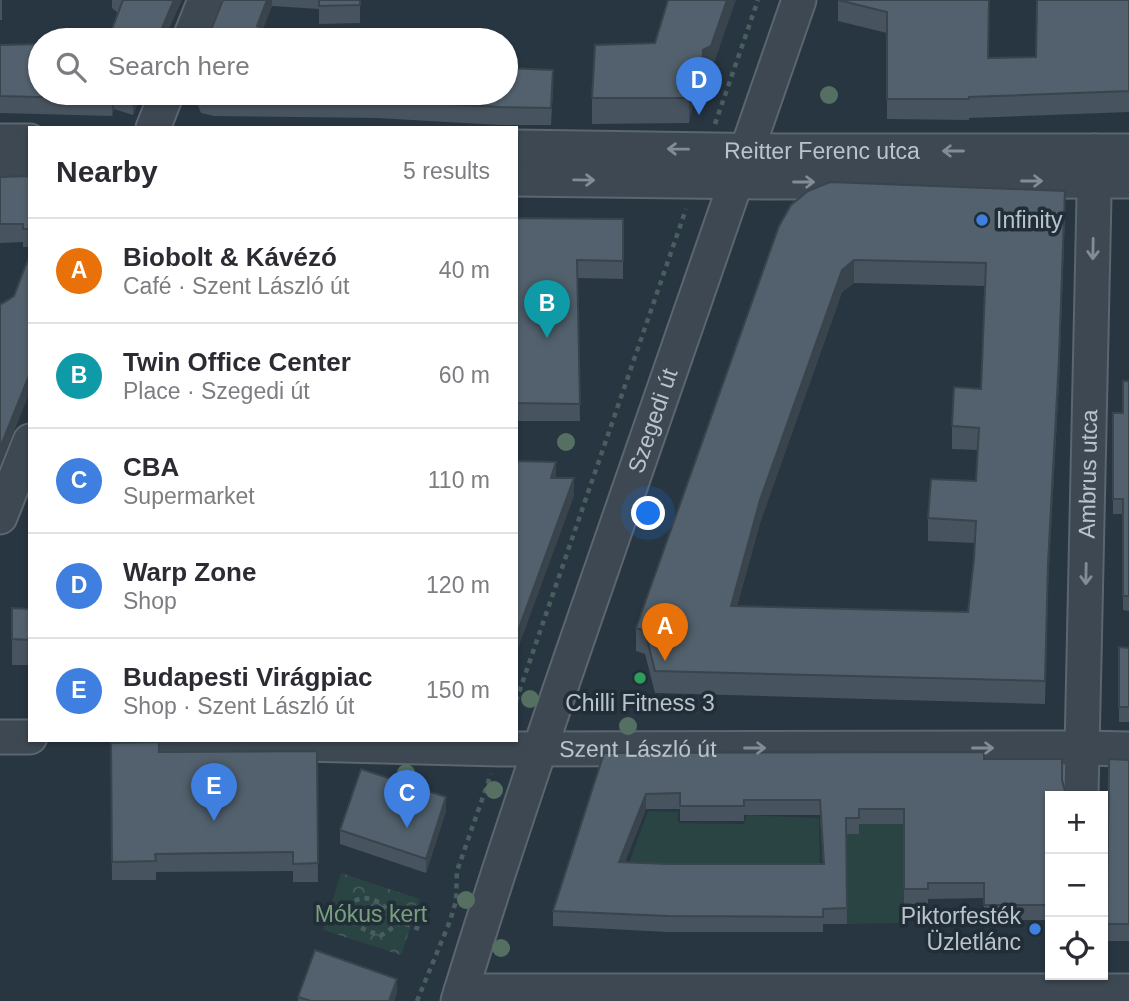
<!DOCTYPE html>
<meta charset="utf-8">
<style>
body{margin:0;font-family:Arial,sans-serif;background:#f7f7f7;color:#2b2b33}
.controls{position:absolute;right:21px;bottom:21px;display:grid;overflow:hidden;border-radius:0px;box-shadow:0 2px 5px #0004}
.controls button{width:63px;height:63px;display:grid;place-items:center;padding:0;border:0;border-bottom:2px solid #e1e1e2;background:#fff;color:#2b2b33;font:35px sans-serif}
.you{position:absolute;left:649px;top:514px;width:24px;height:24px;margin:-18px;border:5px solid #fff;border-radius:50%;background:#1a73e8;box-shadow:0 0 0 10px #1a73e833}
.badge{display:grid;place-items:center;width:46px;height:46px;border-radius:50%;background:#111827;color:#fff;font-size:23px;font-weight:700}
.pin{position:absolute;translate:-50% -58px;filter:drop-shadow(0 2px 4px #0008)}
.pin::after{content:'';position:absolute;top:37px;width:24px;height:21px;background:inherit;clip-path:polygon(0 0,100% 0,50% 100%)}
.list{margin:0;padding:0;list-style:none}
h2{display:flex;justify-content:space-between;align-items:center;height:91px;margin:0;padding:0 28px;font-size:30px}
h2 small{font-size:23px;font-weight:400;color:#7c7c81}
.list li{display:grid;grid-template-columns:46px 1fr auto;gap:21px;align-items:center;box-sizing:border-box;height:105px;padding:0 28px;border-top:2px solid #e1e1e2}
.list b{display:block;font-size:26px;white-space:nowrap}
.list p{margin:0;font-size:23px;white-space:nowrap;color:#7c7c81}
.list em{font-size:23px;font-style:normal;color:#7c7c81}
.icon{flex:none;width:38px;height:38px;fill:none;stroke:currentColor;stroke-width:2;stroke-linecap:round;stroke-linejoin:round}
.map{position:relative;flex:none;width:1129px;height:1001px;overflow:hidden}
.search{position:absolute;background:#fff;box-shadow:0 2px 5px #0004;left:28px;top:28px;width:490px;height:77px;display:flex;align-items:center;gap:18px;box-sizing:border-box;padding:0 24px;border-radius:38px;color:#7c7c81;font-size:26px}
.panel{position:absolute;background:#fff;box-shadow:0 2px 5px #0004;left:28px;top:126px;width:490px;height:616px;border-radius:0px}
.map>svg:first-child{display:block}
</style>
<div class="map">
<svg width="1129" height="1001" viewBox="0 0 1129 1001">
<defs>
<pattern id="forest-crowns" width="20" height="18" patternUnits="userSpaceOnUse" patternTransform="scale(1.75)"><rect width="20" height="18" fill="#2a4343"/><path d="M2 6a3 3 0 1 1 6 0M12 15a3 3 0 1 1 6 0" fill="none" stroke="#475c5d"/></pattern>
</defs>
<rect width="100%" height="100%" fill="#283642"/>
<!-- green -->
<path fill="#2a4343" d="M 648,811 L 678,812 L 678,823 L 744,824 L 747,815 L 819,818 L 820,877 L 625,874 Z
M 859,824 L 904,824 L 904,923 L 847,924 L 846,834 L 859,833 Z"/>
<!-- forest -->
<path fill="url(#forest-crowns)" d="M 341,873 L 420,899 L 401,955 L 323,930 Z"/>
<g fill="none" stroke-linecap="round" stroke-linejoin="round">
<defs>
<g id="minor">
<path d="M 189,40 L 205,0"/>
<path d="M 153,128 L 167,93"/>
<path d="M 0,141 L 30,141"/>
<path id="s1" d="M 516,147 L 781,151 L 1129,151"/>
<path d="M 0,172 L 30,173"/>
<path d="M 516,179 L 771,182 L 1129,181"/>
<path d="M 0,517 L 30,441"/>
<path d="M 0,737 L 30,737"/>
<path id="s2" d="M 148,740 L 500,749 L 1083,748 L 1129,749"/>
<path id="s3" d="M 1081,796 L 1095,151"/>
<path d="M 461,991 L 1129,991"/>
<path id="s4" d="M 458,1001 C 505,847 558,695 611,542 C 673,361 735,180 799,0"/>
</g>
</defs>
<!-- minor casing -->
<use href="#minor" stroke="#5b666f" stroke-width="37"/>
<!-- path -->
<path stroke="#495f5f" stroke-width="4.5" stroke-dasharray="5 5" stroke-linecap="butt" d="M 715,124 L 758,0
M 516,701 L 686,209
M 401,922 L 382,935 C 365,931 350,926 348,906 C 365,889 386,903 395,920 C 403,923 411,926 419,929
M 417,1001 L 450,921 L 456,901 L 457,871 L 491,774"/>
<!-- minor -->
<use href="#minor" stroke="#3d4852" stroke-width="33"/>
</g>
<!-- trees -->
<g fill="#557063">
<circle cx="829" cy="95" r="9"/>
<circle cx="566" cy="442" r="9"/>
<circle cx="530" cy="699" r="9"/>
<circle cx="628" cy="726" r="9"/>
<circle cx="406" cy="773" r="9"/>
<circle cx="494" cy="790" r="9"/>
<circle cx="466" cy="900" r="9"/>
<circle cx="501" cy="948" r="9"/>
</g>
<!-- wall -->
<path fill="#47535e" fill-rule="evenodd" d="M 0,0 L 2,0 L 2,20 L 0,20 Z
M 112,0 L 182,0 L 118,13 L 112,8 Z
M 223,0 L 360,0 L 360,23 L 319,24 L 319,9 L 272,6 L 263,28 L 264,40 Z
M 838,0 L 989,0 L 989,58 L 1036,57 L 1129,0 L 1129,112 L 969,118 L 969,120 L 887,119 L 887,33 L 838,21 Z
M 655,43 L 711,72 L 703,75 L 702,92 L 695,93 L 689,123 L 592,124 L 592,98 Z
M 0,45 L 40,93 L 142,93 L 133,115 L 114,109 L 112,116 L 0,113 Z
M 553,87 L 551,125 L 499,125 L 377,118 L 214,116 L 201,113 L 193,94 L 193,93 L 506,93 Z
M 30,176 L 30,247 L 23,247 L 23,242 L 0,243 L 0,177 Z
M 1065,214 L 1059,381 L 1048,586 L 1045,704 L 655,693 L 645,654 L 636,651 L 636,628 L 779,226 ZM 854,283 L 985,286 L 981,389 L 952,426 L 952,449 L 978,450 L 976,481 L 928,518 L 928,541 L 975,543 L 968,612 L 737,606 L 760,523 L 842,292 Z
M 516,218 L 623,219 L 623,279 L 577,278 L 580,421 L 516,421 Z
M 1129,381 L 1129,611 L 1123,610 L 1123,514 L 1113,514 L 1113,413 L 1123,413 Z
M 12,608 L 30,609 L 30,665 L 12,665 Z
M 1119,647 L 1129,648 L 1129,722 L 1119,722 Z
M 111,743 L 159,752 L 317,751 L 318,882 L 293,882 L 293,871 L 156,872 L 156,880 L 112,880 Z
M 604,753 L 984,759 L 1050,796 L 1050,920 L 984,920 L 984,898 L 928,899 L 928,904 L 904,904 L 904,824 L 859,824 L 859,834 L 846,834 L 847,924 L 823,924 L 823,932 L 668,932 L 553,926 L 553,911 ZM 646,809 L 680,809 L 680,821 L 744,821 L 744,815 L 820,815 L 823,864 L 668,864 L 625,862 Z
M 1129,760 L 1129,941 L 1107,941 L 1107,924 Z
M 446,811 L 426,873 L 340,844 L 340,830 Z
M 397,992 L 394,1001 L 298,1001 L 298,997 Z"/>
<!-- shaded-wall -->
<path fill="#39444c" d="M 174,0 L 182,0 L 164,40 L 157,40 Z
M 267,0 L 272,0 L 272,6 L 259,40 L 264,29 L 264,40 L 257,40 L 257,26 Z
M 727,0 L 736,0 L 711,72 L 703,75 L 702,92 L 703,50 Z
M 695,68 L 695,93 L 689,123 L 689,98 Z
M 114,93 L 114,109 L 112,116 L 112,99 Z
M 135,93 L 142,93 L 133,115 L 133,98 Z
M 1065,191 L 1059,381 L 1048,586 L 1045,704 L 1048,564 Z
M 854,260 L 854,283 L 842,292 L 760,523 L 731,629 L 731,606 L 760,500 L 842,270 Z
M 30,373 L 30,392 L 0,466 L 0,448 Z
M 556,462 L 556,480 L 551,478 Z
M 574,478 L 574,496 L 516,654 L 516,636 Z
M 646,794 L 646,809 L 619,877 L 619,862 Z
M 446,797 L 446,811 L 426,873 L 426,859 Z
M 397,979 L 397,992 L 394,1001 L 389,1001 Z"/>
<!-- building -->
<path fill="#52616d" stroke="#39444c" stroke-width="2" fill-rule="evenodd" d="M 123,0 L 174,0 L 157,40 L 108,40 Z
M 223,0 L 267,0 L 257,26 L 264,29 L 258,40 L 207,40 Z
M 319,0 L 360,0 L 360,5 L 319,6 Z
M 668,0 L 727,0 L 711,46 L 703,50 L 702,67 L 695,68 L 689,98 L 592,98 L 595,45 L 655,43 Z
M 838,0 L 989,0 L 988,58 L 1036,57 L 1037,0 L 1129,0 L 1129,91 L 969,97 L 969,99 L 887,99 L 887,12 Z
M 40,44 L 40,93 L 113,93 L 112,99 L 0,96 L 0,45 Z
M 506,68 L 553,70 L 551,108 L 499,107 L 377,100 L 214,99 L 201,95 L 200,93 L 506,93 Z
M 115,93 L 135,93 L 133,98 Z
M 30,176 L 30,229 L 23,229 L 23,224 L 0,224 L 0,177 Z
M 830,182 L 1065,191 L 1059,358 L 1048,564 L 1045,681 L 655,671 L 645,631 L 636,628 L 779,226 L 791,205 L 808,191 ZM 854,260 L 986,263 L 981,389 L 954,387 L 952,426 L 979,428 L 976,481 L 931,479 L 928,518 L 976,521 L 974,559 L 968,612 L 731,606 L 760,500 L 842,270 Z
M 516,218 L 623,219 L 623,261 L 577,260 L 580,404 L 516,403 Z
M 30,254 L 30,373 L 0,448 L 0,305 L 14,296 Z
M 1123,381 L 1129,381 L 1129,596 L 1123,596 L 1123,499 L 1113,499 L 1113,413 L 1123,413 Z
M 516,461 L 556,462 L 551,478 L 574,478 L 516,636 Z
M 12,608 L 30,609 L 30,640 L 12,639 Z
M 1119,647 L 1129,648 L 1129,707 L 1119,707 Z
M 159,742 L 159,752 L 317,751 L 318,863 L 293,864 L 293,852 L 155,854 L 156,861 L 112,862 L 111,743 Z
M 984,752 L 984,759 L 1062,759 L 1062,780 L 1065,791 L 1065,796 L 1050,796 L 1050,905 L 984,905 L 984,883 L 928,883 L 928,889 L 904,889 L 904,809 L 859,809 L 859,818 L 846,818 L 847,908 L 823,909 L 823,917 L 668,916 L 553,911 L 604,753 ZM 680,793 L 680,806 L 744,806 L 744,800 L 820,800 L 824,864 L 668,864 L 619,862 L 646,794 Z
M 1109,759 L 1129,760 L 1129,924 L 1107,924 Z
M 361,769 L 446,797 L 426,859 L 340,830 Z
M 315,950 L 397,979 L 389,1001 L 311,1001 L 298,997 Z"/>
<!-- one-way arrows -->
<defs><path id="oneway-shaft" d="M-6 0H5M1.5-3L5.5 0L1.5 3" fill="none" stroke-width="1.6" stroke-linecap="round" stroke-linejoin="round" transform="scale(1.75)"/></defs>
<g stroke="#828c95">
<use href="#oneway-shaft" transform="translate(678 149) rotate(-179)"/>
<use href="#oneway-shaft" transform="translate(953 151) rotate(180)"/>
<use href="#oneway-shaft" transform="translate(584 180) rotate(1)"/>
<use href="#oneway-shaft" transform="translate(1032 181)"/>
<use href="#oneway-shaft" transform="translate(804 182)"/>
<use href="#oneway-shaft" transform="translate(1093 249) rotate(91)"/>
<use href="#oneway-shaft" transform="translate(1086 574) rotate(91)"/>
<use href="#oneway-shaft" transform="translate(755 748)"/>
<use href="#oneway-shaft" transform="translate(983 748)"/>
</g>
<!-- markers -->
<g fill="#3f7fe0" stroke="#212d37" stroke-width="2.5">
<circle cx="982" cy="220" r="7"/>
<circle cx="1035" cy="929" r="7"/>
</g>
<circle fill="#2e9e5b" stroke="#212d37" stroke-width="2.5" cx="640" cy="678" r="7"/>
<g text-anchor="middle" stroke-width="7" stroke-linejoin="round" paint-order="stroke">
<!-- street labels -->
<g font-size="23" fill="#bac3cc" stroke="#212d37">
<text dy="8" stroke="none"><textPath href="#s1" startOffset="306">Reitter Ferenc utca</textPath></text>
<text dy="8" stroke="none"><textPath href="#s4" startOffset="612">Szegedi út</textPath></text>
<text dy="8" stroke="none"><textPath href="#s3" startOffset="322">Ambrus utca</textPath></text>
<text dy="8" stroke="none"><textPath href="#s2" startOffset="490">Szent László út</textPath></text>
</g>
<!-- poi labels -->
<g font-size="23" fill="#bac3cc" stroke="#212d37" text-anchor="start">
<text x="996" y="228">Infinity</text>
<text x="640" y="711" text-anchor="middle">Chilli Fitness 3</text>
<text x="1021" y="924" text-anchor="end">Piktorfesték<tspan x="1021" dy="26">Üzletlánc</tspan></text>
</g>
<!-- park labels -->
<g font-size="23" fill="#79a07e" stroke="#212d37">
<text x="371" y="922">Mókus kert</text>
</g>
</g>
</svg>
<div class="controls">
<button>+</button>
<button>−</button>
<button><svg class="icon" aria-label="locate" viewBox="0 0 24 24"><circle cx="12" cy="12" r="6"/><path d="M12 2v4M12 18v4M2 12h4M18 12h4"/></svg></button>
</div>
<div class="you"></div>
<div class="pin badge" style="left:665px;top:661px;background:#e8710a">A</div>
<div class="pin badge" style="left:547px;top:338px;background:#0f9aa8">B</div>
<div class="pin badge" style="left:407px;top:828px;background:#3f7fe0">C</div>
<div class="pin badge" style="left:699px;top:115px;background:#3f7fe0">D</div>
<div class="pin badge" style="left:214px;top:821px;background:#3f7fe0">E</div>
<div class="search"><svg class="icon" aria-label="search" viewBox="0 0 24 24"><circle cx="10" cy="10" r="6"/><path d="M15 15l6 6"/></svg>Search here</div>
<section class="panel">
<h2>Nearby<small>5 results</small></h2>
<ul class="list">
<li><span class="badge" style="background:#e8710a">A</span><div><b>Biobolt &amp; Kávézó</b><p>Café · Szent László út</p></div><em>40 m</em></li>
<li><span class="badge" style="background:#0f9aa8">B</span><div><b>Twin Office Center</b><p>Place · Szegedi út</p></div><em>60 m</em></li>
<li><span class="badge" style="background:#3f7fe0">C</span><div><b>CBA</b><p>Supermarket</p></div><em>110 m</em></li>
<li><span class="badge" style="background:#3f7fe0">D</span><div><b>Warp Zone</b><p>Shop</p></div><em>120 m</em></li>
<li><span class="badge" style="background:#3f7fe0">E</span><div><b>Budapesti Virágpiac</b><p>Shop · Szent László út</p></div><em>150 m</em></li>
</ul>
</section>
</div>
